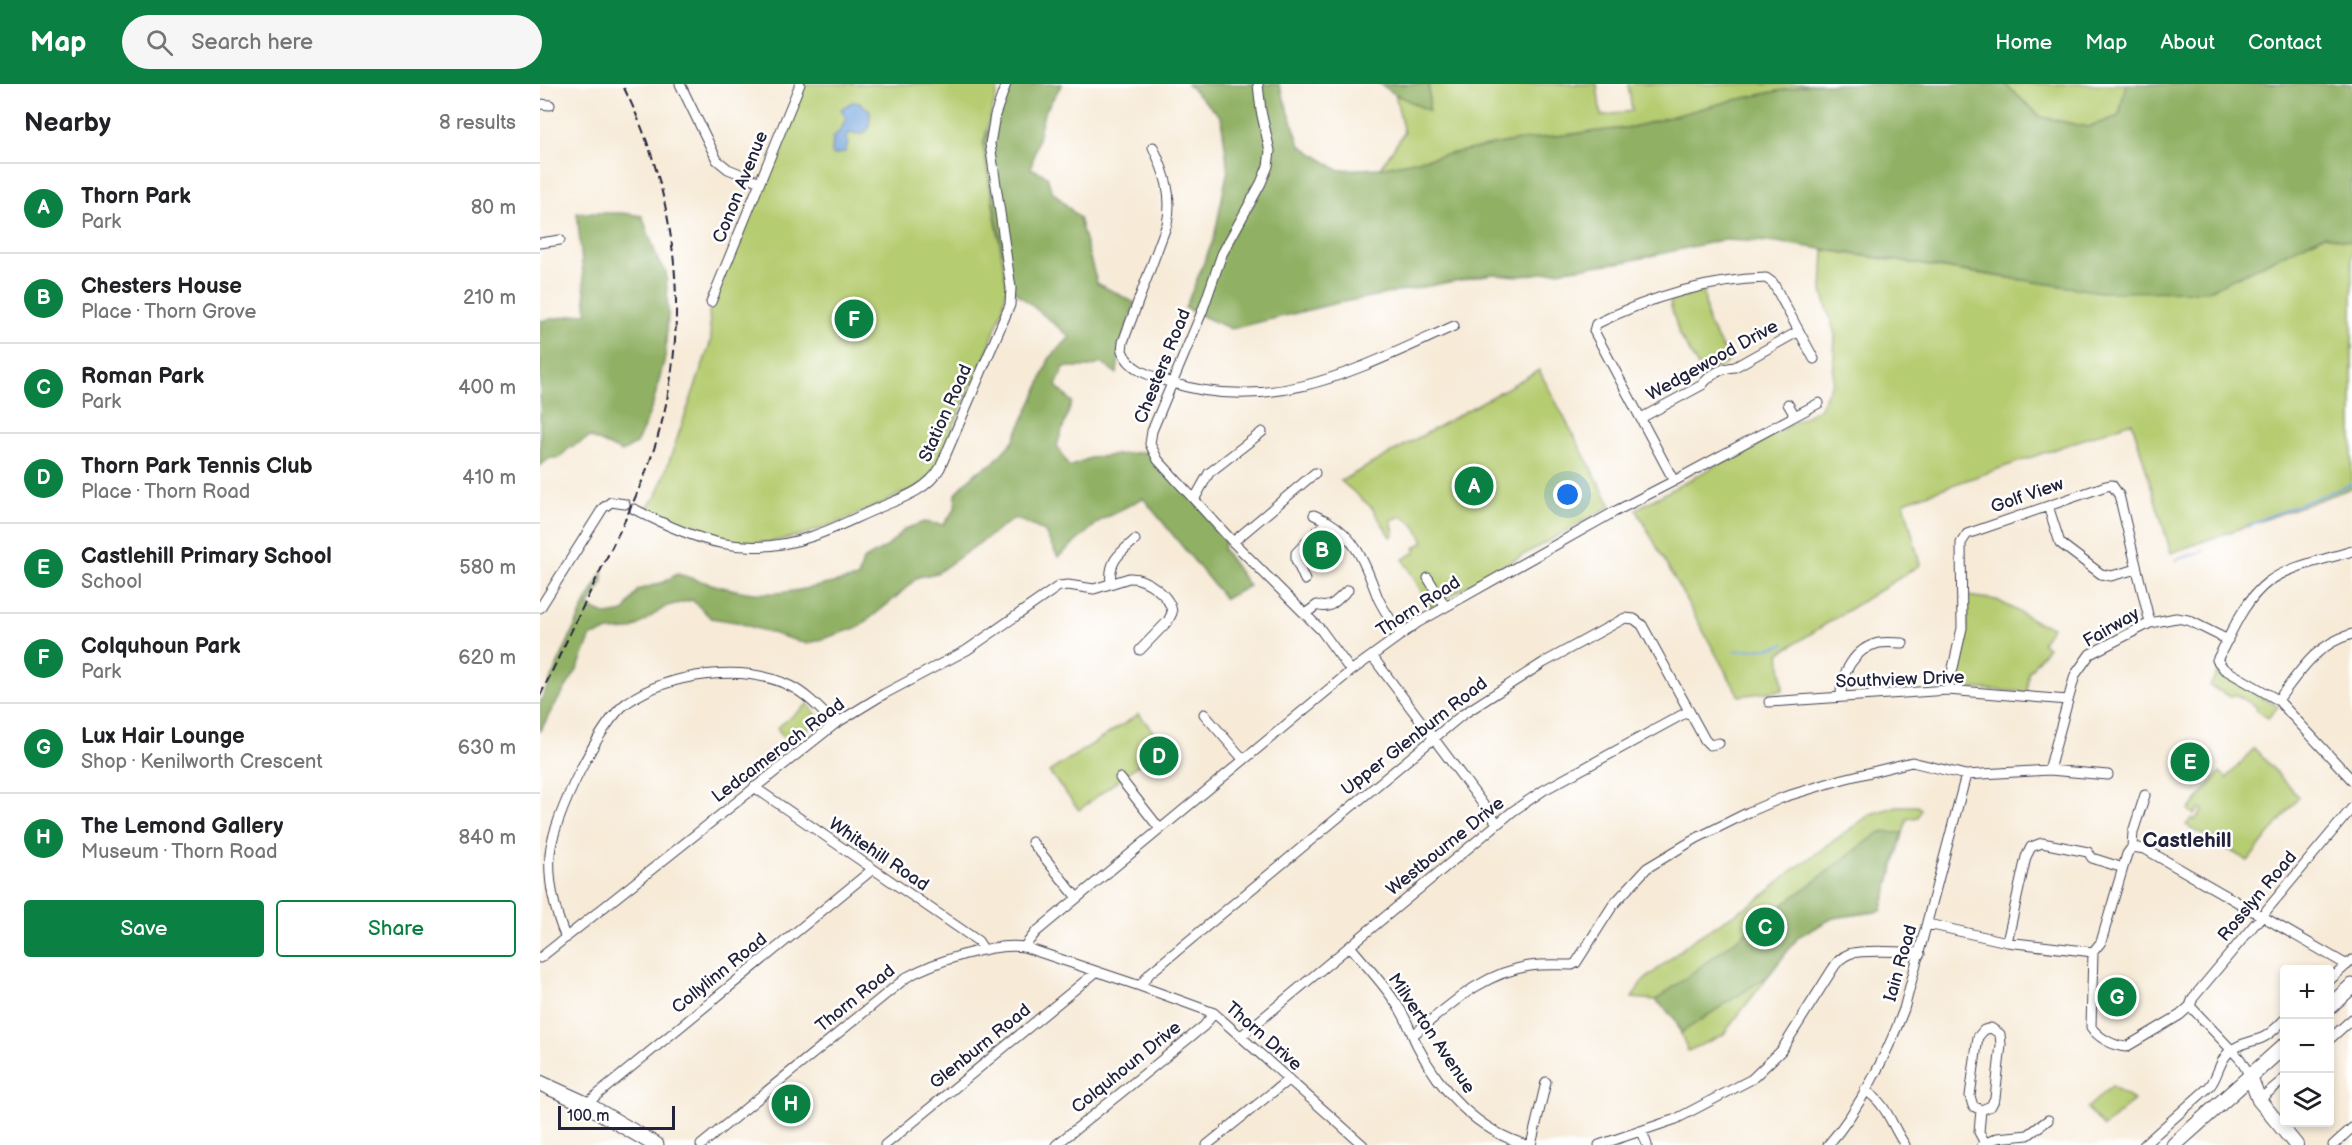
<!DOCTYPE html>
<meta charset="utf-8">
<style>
body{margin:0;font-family:"Balsamiq Sans",sans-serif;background:#f6f6f6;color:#202124}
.controls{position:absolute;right:18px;bottom:18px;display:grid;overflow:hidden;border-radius:6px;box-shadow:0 3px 9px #0003}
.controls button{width:54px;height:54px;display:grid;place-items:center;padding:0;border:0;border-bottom:2px solid #e0e0e0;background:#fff;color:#202124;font:30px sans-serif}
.scale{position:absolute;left:18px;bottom:15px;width:117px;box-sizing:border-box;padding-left:6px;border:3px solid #22223b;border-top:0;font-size:16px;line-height:21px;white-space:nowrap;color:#22223b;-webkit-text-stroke:4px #fff;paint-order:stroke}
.you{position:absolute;left:1028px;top:411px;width:21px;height:21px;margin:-15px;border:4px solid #fff;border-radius:50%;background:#1a73e8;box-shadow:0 0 0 9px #1a73e833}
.badge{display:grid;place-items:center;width:39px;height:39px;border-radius:50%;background:#0b8043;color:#fff;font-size:20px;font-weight:700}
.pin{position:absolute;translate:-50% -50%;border:3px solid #fff;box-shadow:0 2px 6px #0006}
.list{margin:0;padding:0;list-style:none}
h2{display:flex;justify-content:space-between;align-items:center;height:78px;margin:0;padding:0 24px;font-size:26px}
h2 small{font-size:20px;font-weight:400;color:#757577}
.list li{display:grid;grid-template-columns:39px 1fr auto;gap:18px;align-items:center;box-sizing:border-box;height:90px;padding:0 24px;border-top:2px solid #e0e0e0}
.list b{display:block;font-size:22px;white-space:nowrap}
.list p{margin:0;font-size:20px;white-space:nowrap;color:#757577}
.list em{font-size:20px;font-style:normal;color:#757577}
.actions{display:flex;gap:12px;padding:18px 24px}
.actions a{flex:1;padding:14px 0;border:2px solid #0b8043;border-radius:6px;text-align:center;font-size:21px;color:#0b8043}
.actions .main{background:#0b8043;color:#fff}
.icon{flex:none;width:33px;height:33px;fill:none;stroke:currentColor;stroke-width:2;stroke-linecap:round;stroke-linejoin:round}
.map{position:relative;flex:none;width:1812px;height:1061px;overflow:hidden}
header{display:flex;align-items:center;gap:36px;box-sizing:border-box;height:84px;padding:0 30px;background:#0b8043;color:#fff}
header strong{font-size:28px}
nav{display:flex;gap:33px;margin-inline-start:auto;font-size:21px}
.search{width:420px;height:54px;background:#f6f6f6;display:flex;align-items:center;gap:15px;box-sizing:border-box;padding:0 21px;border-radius:33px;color:#757577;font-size:22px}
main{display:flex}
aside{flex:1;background:#fff}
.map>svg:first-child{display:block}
</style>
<header>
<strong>Map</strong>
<div class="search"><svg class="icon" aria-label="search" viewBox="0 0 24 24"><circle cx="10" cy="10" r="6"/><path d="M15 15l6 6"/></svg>Search here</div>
<nav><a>Home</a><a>Map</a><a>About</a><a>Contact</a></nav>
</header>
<main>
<aside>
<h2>Nearby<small>8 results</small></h2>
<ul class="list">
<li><span class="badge">A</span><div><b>Thorn Park</b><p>Park</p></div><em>80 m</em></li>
<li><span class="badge">B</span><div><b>Chesters House</b><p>Place · Thorn Grove</p></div><em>210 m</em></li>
<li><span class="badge">C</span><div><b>Roman Park</b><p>Park</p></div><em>400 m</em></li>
<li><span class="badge">D</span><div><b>Thorn Park Tennis Club</b><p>Place · Thorn Road</p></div><em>410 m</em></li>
<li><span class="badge">E</span><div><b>Castlehill Primary School</b><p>School</p></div><em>580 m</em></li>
<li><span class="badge">F</span><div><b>Colquhoun Park</b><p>Park</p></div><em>620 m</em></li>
<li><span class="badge">G</span><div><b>Lux Hair Lounge</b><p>Shop · Kenilworth Crescent</p></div><em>630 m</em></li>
<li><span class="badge">H</span><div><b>The Lemond Gallery</b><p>Museum · Thorn Road</p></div><em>840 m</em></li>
</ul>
<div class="actions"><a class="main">Save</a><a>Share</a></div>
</aside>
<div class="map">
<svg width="1812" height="1061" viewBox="0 0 1812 1061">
<rect width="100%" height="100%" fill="#fff"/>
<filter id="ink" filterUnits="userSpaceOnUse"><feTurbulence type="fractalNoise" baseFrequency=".0167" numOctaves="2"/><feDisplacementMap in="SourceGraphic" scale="12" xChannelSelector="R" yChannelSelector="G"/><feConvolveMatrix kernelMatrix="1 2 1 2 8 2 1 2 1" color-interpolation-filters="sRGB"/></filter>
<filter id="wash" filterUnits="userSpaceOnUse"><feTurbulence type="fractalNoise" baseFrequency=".008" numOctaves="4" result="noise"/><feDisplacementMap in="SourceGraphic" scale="24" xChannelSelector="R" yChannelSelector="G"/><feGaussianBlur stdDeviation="1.35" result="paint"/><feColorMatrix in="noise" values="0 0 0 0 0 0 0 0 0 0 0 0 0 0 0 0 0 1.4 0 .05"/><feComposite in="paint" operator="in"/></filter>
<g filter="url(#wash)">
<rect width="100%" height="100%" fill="#f7ebd8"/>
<!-- green -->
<path fill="#b6cc71" stroke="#6c7756" stroke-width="1.5" d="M 264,0 L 459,0 L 443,61 L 467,203 L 463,224 L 446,271 L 421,324 L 395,387 L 382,400 C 329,426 255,464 195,459 C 162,456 133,437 104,425 L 117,412 L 171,257 L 169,227 Z
M 889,0 L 1057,0 L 1061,32 L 1092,27 L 1088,0 L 1272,0 L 1190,17 L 1093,43 L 973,57 L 840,84 L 864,49 L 855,10 L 888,26 Z
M 1465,0 L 1586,0 L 1579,32 L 1548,43 L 1501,33 Z
M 1812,131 L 1812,404 L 1631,469 L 1592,338 L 1364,418 L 1380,481 L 1240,569 L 1243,606 L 1199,612 L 1096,425 L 1279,325 L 1293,298 L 1295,251 L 1282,207 L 1284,166 L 1561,208 L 1737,172 L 1784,151 Z
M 1161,207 L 1164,210 L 1168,238 L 1189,276 L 1187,279 L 1163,291 L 1139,250 L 1130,219 L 1133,215 Z
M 999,286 L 1071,422 L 890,523 L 863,475 L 876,468 L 874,464 L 884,458 L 877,444 L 866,434 L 862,432 L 851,436 L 854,450 L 851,453 L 832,424 L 801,397 Z
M 1427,512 L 1457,516 L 1497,538 L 1512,543 L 1502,558 L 1508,563 L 1488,589 L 1487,608 L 1423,604 L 1415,597 L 1427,549 Z
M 1677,589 L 1732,619 L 1738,623 L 1728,634 L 1716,626 L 1717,623 L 1695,610 L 1691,613 L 1670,602 Z
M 268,620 L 280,635 L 248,659 L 237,644 Z
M 599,630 L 624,661 L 539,726 L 509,688 Z
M 1714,664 L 1759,713 L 1708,777 L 1646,741 L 1652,734 L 1655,736 L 1663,726 L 1660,724 L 1654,731 L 1649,726 L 1680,688 L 1687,694 Z
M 1357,722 L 1377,722 L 1381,725 L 1378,733 L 1367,735 L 1341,827 L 1293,834 L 1259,852 L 1183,951 L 1148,967 L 1135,935 L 1116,916 L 1092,914 L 1101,899 L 1154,855 L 1219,815 L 1253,786 L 1331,730 Z
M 1572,1002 L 1594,1016 L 1564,1043 L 1547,1024 Z"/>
<!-- forest -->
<path fill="#90b063" stroke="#59694f" stroke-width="1.5" d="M 469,0 L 522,0 L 504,29 L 491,84 L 507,92 L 511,106 L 539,134 L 557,199 L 595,219 L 580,264 L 577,290 L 562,279 L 550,283 L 524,283 L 516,302 L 532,318 L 517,361 L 529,383 L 550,374 L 611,367 L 687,451 L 683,465 L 709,502 L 685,515 L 603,414 L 561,436 L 518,473 L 504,447 L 475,434 L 397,489 L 378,493 L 354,515 L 319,543 L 267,560 L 196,538 L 171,534 L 152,516 L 127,522 L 91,546 L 69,547 L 51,552 L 37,586 L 11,627 L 0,648 L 0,619 L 46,518 L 63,488 L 63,498 L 48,523 L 67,531 L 84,528 L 98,506 L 124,498 L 137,490 C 163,497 189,507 215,509 C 250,512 284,499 318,494 L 323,476 L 348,462 L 365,445 L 384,438 L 403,441 L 415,425 L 416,410 L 422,402 L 437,388 L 453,379 L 473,357 L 497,307 L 509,275 L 530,253 L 471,204 L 456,134 L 443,61 Z
M 647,0 L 739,0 L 760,61 L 798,86 L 840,84 L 973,57 L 1093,43 L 1190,17 L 1272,0 L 1465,0 L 1501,33 L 1548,43 L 1579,32 L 1586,0 L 1812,0 L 1812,158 L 1784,151 L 1668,207 L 1561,208 L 1236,158 L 1182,156 L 1084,178 L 979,192 L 952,190 L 793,220 L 691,245 L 645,224 L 674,154 L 688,85 L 681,33 Z
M 840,0 L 889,0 L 889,27 L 855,10 Z
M 37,129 L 82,129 L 102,132 L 119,179 L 126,187 L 128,230 L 125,274 L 113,320 L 104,343 L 96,360 L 82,368 L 50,353 L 29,364 L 19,374 L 10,374 L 0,382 L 0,237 L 47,229 Z
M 1340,748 L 1363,749 L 1341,827 L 1293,834 L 1259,852 L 1228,892 L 1141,949 L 1135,935 L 1116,916 Z"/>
<!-- water -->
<path fill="#72a4dd" stroke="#4a638c" stroke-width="1.5" d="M 312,18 L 320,19 L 330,27 L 329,44 L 323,50 L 309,49 L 306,54 L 308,59 L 305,68 L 294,71 L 292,69 L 293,53 L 301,46 L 306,34 L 301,25 Z"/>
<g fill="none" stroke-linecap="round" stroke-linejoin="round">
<!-- stream -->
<path stroke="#72a4dd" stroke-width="2" d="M 1707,443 L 1724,434 L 1812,400
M 1635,476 L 1664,467
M 1195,567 L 1236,563 L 1245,560"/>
</g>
</g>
<g filter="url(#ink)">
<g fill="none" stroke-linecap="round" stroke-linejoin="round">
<defs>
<path id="street" d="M 140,0 L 177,76 L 188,85 L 220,98
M 718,0 L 721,27 L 730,67 L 728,82 L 721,99 L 682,170 L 662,228 L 612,347 L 610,360 L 618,376 L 693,458 L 781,546 L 811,587
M 0,20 L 10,21
M 613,63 C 625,89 633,111 627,140 L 583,258 L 582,267 C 591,287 609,291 629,298 C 734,332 820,284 914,242
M 0,159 L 20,156
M 171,218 L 260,0
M 1248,320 L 1255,332
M 1101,334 L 1162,301 C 1170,291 1182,284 1195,283 L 1259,247
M 1134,397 L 1054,247 L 1056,240 C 1108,214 1167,196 1226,194 L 1233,199 L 1274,275
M 655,414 L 669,389 L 722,348
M 1508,422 L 1520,459 L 1561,490 L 1571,492 L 1597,485
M 94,425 C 154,456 205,476 273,452 C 294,445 315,434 336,425 C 359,415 387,407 400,384 L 470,221 L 471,204 L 450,60 L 455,31 L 466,0
M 774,431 L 787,437
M 693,458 L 775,389
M 1812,467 C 1785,476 1751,481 1728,498 C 1704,516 1691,550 1677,576 L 1684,585 L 1738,616 L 1812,696
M 888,494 L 905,522
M 765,496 L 756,476 L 756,469 L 787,437 C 818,455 826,483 838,514 C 844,527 853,539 861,551
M 571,499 C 568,477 580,469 595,456
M 0,524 L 63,424 L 71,418 L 85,420
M 765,530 L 777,521 C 791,527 798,514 808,506
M 832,572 L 957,739
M 1408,606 L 1422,544 L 1421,459 L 1427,450 L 1566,402 L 1572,401 L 1579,411 L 1610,539
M 1301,613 C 1300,590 1315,564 1339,559 C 1347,558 1356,559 1363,559
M 1738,616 C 1761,586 1775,561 1812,550
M 1229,618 L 1408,606 L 1528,616
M 664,630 L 703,675
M 1509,686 L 1535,591 L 1550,570 L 1610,539 L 1636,534 L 1648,536 L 1688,556
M 580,694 L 620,745
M 214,703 L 438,857 L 444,866
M 492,758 L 537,814
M 1592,763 L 1605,765 L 1807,881
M 1592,763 L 1593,748 L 1605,711
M 1388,840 L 1467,858 L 1553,868
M 26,854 C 15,829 8,798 10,770 C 12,737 60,636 88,618 C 130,589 204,579 250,602 C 268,611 281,626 295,640
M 1467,858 L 1486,773 L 1491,763 L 1502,759 L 1548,768 L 1552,774 L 1577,782
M 810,862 C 826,882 846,902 859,924 C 867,935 871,949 877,961 C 900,1007 938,1047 987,1061
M 484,863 L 600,902 L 674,929 L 823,1061
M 1553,868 L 1551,943 C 1558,954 1574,962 1586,963 L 1640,931 L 1650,922 L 1653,914 L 1812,724
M 1553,868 L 1561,858 L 1587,770 L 1592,763
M 0,874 L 295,640 L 344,610 L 427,566 L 519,502 L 528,501 L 554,505 L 589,494 C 606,493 631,512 632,529 L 628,537 L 600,566
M 1790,896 L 1812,876
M 600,902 L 610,889 L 922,631 L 1003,579 L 1085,534 L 1094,535 L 1102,541 L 1165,656 L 1170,661 L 1179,659
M 1650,922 L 1700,975 L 1710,992
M 873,951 C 909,922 942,889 990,882 C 1004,880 1018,881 1032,881 L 1036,879 L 1073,821 L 1107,784 L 1157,754 L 1209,728 L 1244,713 L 1303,695 L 1372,678 L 1426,691 L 1509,686 L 1568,691
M 701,952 L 973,727 L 1004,706 L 1149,627
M 1790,955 L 1812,935
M 1325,1006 C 1348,1021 1350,1039 1365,1061
M 1719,1016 L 1744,995
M 46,1020 L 333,785
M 1441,1026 L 1451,1022 L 1455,1014 L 1461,961 L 1460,950 L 1451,944 L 1444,946 L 1438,953 L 1430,1012 L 1433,1022 L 1441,1026 L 1439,1048 L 1445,1059
M 1102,1047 L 1107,1061
M 161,1061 L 367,893 C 394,878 453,858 484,863 L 496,848 L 811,587 L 877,539 L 1074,428 L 1134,397 L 1279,319
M 345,1061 L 556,888
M 516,1061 L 664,942 L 674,929
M 667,1061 L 749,995
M 991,1061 L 1006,998
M 1059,1061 L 1136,1035 L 1212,995 L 1241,967 L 1292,886 C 1296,879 1301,873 1309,870 C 1320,866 1367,867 1380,870
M 1288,1061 C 1320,1025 1347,970 1364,925 L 1426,691
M 1442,1061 L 1457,1054 L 1488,1051 L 1508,1036
M 1604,1061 L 1670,1002 C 1678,992 1679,978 1688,969 C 1699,959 1709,959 1722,954 C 1731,950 1738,942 1744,936
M 1793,1061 L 1812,1044"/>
<path id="secondary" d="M 1710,992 L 1719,1016 L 1756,1061"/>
<path id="primary" d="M 1790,922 L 1812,902
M 0,999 L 46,1020 L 116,1061
M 1634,1061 L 1744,962"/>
</defs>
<!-- street casing -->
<use href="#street" stroke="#424053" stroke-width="11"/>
<!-- secondary casing -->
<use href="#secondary" stroke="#424053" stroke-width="16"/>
<!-- primary casing -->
<use href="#primary" stroke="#424053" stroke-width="17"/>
<!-- street -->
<use href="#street" stroke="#fff" stroke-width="9"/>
<!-- secondary -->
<use href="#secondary" stroke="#fff" stroke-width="14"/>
<!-- primary -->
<use href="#primary" stroke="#fff" stroke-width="15"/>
<!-- rail -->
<path stroke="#22223b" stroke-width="2" stroke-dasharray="9 4.5" stroke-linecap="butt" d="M 0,612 C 22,567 43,522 65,477 C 83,441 101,404 114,365 C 153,245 139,112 82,0"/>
</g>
</g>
<g text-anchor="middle" stroke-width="5" stroke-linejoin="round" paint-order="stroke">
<!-- street labels -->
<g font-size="18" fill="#22223b" stroke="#fff">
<text transform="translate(200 103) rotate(-68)" y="6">Conon Avenue</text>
<text transform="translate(1172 276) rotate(-29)" y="6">Wedgewood Drive</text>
<text transform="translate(622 282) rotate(-68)" y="6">Chesters Road</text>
<text transform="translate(405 329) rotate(-66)" y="6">Station Road</text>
<text transform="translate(1487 411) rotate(-19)" y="6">Golf View</text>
<text transform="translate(878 522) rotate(-33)" y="6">Thorn Road</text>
<text transform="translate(1571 543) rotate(-30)" y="6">Fairway</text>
<text transform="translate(1360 595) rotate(-2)" y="6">Southview Drive</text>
<text transform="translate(874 652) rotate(-38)" y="6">Upper Glenburn Road</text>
<text transform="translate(238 666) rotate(-37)" y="6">Ledcameroch Road</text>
<text transform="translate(905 762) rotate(-39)" y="6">Westbourne Drive</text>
<text transform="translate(339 770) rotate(34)" y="6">Whitehill Road</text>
<text transform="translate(1717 812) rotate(-50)" y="6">Rosslyn Road</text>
<text transform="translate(1360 879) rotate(-74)" y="6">Iain Road</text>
<text transform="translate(179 889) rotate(-39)" y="6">Collylinn Road</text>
<text transform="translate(315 914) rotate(-39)" y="6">Thorn Road</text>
<text transform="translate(892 949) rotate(56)" y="6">Milverton Avenue</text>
<text transform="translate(724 952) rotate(41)" y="6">Thorn Drive</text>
<text transform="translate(440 962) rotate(-39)" y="6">Glenburn Road</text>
<text transform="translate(586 983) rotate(-39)" y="6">Colquhoun Drive</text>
</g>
<!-- quarter labels -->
<g font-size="21" font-weight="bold" fill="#22223b" stroke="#fff">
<text x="1647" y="763">Castlehill</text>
</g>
</g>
</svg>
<div class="controls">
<button>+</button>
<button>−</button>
<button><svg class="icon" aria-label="layers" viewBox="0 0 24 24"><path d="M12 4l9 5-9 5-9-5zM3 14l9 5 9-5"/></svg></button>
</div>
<div class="scale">100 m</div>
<div class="you"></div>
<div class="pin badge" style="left:934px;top:402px">A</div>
<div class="pin badge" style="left:782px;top:466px">B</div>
<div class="pin badge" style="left:1225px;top:843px">C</div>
<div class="pin badge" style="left:619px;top:672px">D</div>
<div class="pin badge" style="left:1650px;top:678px">E</div>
<div class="pin badge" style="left:314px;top:235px">F</div>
<div class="pin badge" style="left:1577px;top:913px">G</div>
<div class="pin badge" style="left:251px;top:1020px">H</div>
</div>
</main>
